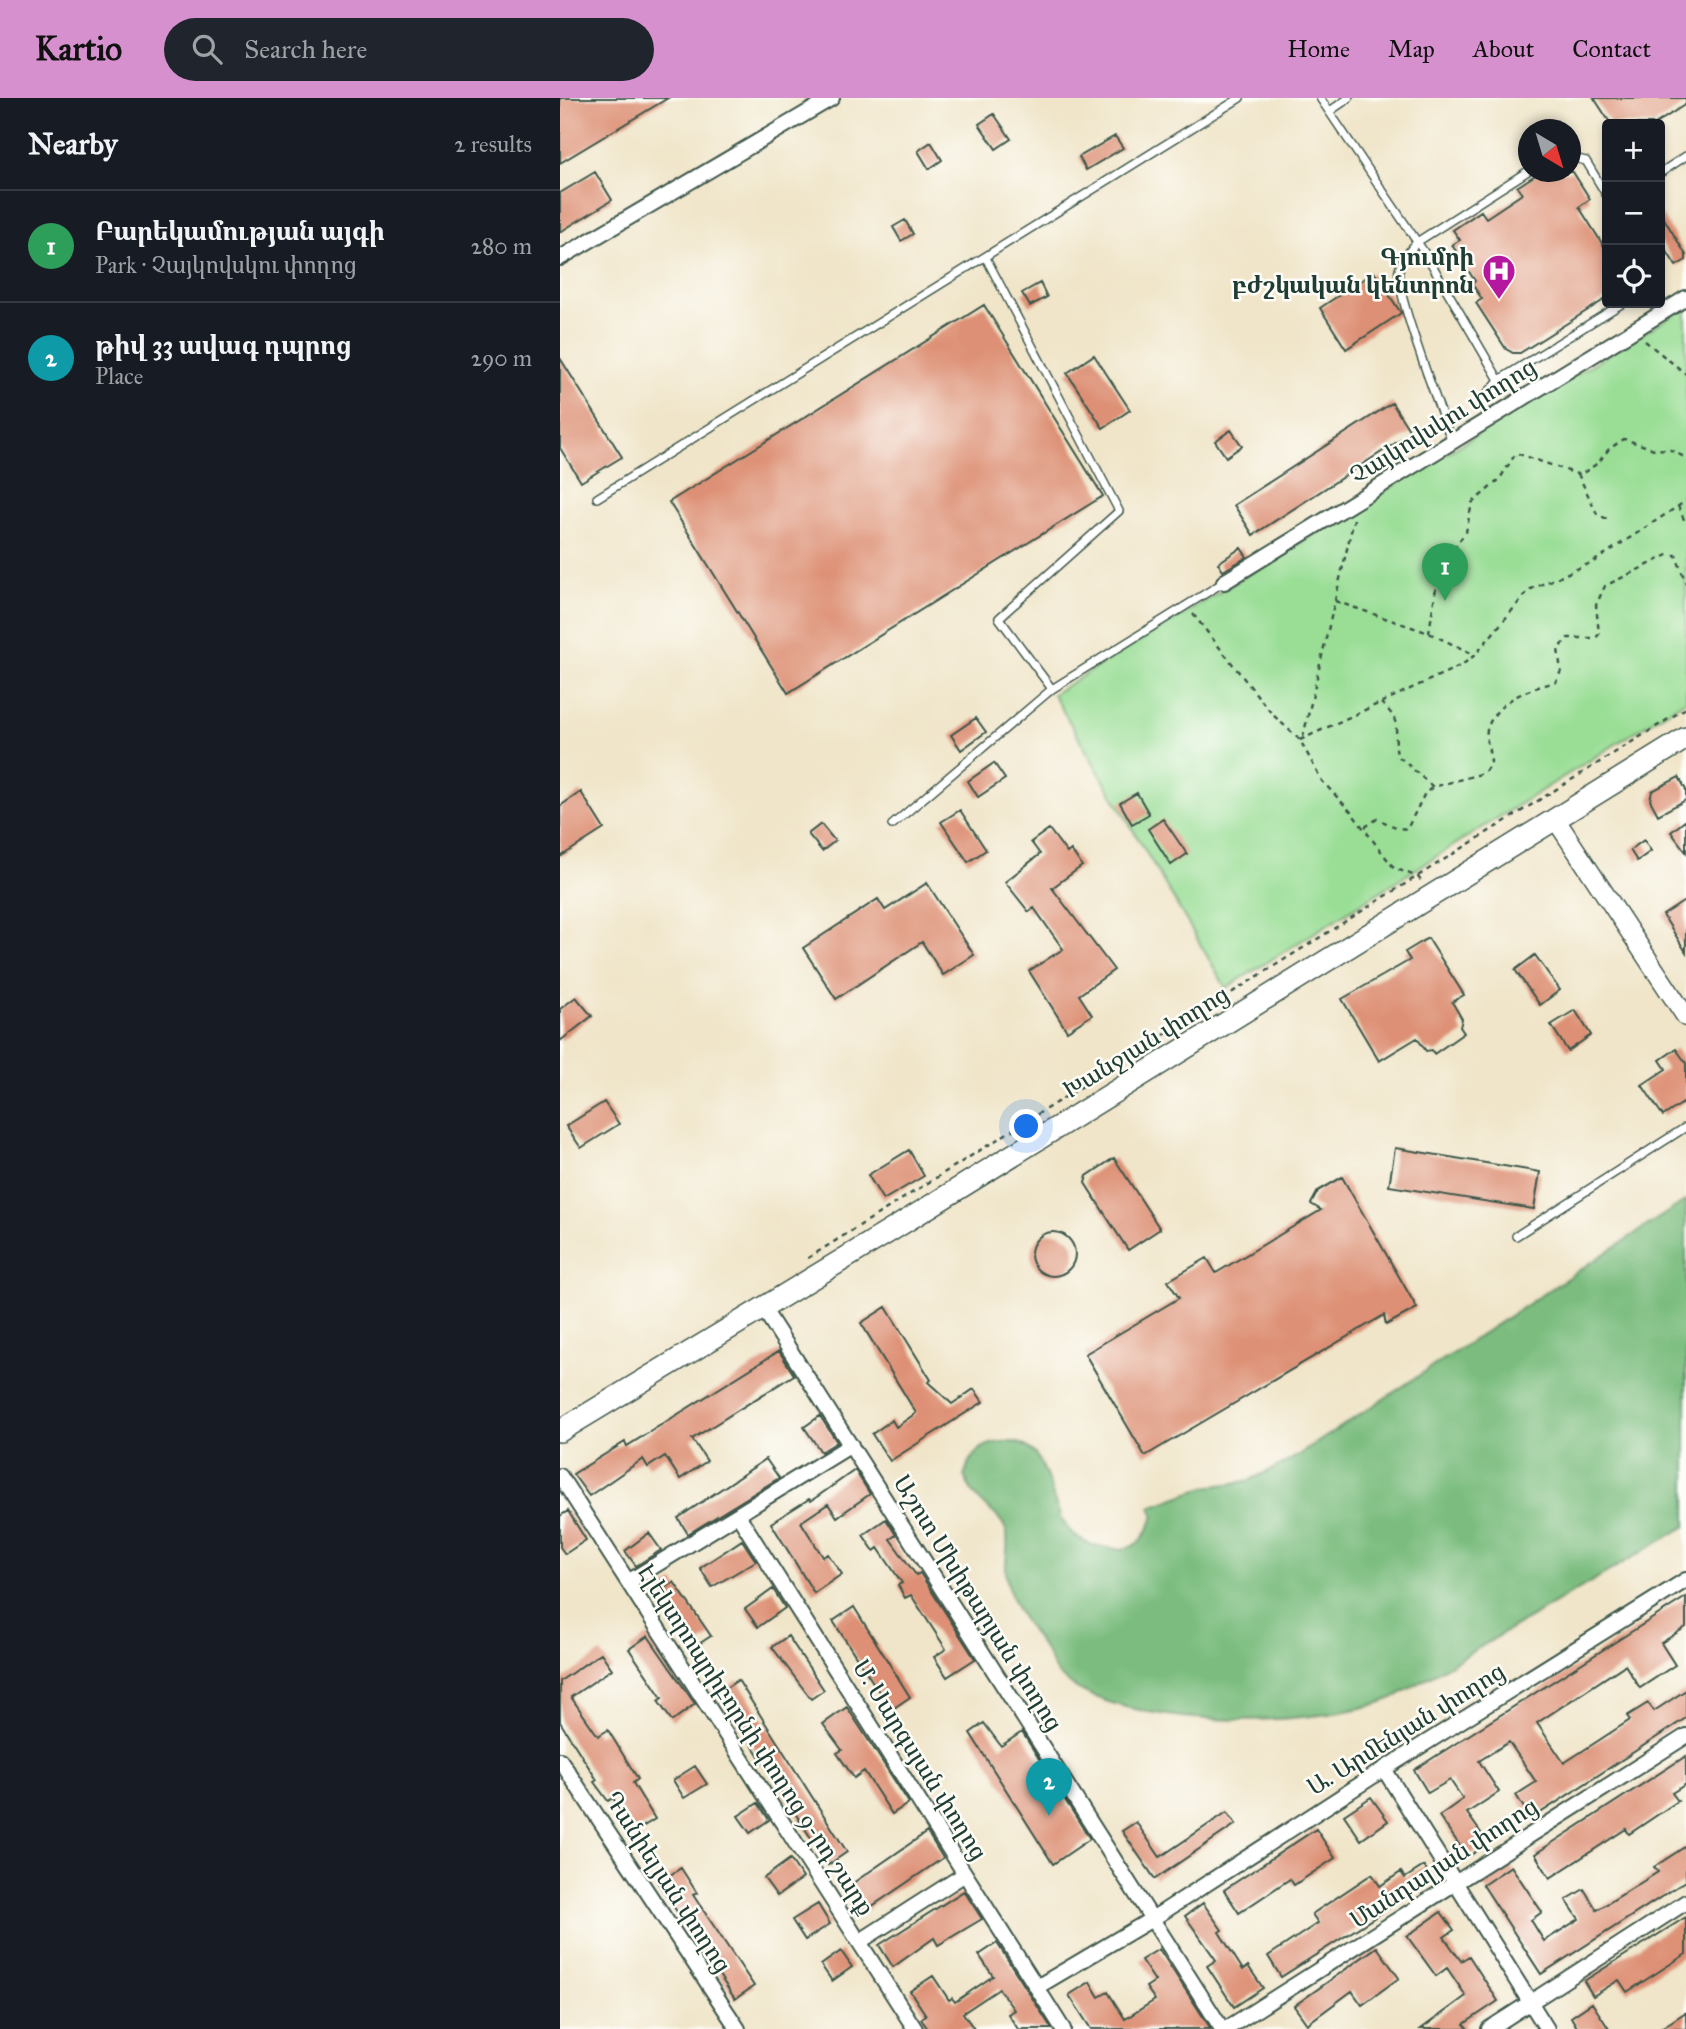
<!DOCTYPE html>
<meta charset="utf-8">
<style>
body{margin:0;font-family:"IM FELL Great Primer","Noto Serif Armenian",serif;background:#20242c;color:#f1f3f6}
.controls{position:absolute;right:21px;top:21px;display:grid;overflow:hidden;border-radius:7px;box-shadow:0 4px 10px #0003}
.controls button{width:63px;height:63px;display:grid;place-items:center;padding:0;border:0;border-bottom:2px solid #363941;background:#171b24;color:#f1f3f6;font:35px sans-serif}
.compass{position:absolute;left:958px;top:21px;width:63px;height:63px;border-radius:50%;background:#171b24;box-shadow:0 4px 10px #0003;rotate:142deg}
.you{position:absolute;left:467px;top:1029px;width:24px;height:24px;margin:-18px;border:5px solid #fff;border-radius:50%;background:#1a73e8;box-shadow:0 0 0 10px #1a73e833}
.badge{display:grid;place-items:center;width:46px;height:46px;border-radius:50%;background:#d690ce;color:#fff;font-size:23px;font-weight:700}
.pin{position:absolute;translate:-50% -58px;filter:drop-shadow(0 2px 4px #0008)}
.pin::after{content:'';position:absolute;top:37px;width:24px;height:21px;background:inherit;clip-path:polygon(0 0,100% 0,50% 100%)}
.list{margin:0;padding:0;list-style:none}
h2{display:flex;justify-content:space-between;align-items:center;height:91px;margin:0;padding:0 28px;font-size:30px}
h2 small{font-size:23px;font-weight:400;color:#9ea1a6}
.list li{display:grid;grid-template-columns:46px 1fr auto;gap:21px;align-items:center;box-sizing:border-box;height:112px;padding:0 28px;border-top:2px solid #363941}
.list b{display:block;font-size:26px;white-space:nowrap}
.list p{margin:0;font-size:23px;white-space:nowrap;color:#9ea1a6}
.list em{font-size:23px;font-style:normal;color:#9ea1a6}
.icon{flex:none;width:38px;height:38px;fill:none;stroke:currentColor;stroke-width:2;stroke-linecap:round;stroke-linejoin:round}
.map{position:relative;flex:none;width:1126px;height:1931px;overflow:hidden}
header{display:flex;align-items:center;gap:42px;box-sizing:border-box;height:98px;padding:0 35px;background:#d690ce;color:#111}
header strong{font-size:33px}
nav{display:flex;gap:38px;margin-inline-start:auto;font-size:24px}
.search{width:490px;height:63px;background:#20242c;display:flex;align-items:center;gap:18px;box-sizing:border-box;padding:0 24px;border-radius:38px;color:#9ea1a6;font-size:26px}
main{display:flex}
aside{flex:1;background:#171b24}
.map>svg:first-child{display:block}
</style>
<header>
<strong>Kartio</strong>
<div class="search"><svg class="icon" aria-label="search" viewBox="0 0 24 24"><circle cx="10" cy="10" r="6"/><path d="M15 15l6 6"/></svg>Search here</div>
<nav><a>Home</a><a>Map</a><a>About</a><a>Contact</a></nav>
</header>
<main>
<aside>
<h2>Nearby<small>2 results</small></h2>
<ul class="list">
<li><span class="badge" style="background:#2e9e5b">1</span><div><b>Բարեկամության այգի</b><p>Park · Չայկովսկու փողոց</p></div><em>280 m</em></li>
<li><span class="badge" style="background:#0f9aa8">2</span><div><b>թիվ 33 ավագ դպրոց</b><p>Place</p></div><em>290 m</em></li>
</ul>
</aside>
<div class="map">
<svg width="1126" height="1931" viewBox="0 0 1126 1931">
<rect width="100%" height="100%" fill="#fdfcf7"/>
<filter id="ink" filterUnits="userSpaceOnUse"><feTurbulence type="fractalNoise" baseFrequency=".0143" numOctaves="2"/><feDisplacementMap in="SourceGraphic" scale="14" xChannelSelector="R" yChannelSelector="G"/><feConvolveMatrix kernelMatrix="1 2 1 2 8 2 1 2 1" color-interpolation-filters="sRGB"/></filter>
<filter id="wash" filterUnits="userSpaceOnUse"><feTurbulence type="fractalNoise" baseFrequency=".00686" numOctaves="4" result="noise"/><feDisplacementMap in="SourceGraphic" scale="28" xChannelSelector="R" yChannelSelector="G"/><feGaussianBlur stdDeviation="1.57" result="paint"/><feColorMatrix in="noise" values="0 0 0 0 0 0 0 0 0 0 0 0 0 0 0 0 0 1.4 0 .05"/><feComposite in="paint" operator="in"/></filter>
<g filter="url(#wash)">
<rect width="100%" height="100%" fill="#f0e5c9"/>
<!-- green -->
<path fill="#9ade96" stroke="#5c8e65" stroke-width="2" d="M 1126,209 L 1126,602 L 666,890 L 493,596 Z"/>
<!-- forest -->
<path fill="#7bbd7f" stroke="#4d7d5a" stroke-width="2" d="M 1126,1102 L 1126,1428 L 833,1600 C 759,1630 561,1635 499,1577 C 493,1572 490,1561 486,1554 C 468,1529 449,1507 446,1475 C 445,1462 450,1444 446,1432 C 441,1417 423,1409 415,1397 C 410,1391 407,1384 404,1378 C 409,1362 416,1349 435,1345 C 494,1333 484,1405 510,1433 C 523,1447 540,1450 559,1451 C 580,1451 587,1436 594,1418 L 590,1409 L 645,1389 L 688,1383 L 729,1363 Z"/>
<g id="blocks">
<!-- building -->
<path fill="#dd9074" d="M 0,0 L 108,0 L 0,65 Z
M 1034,0 L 1126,0 L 1126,6 L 1095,26 L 1051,26 Z
M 434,16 L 451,41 L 436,51 L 419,26 Z
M 555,38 L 563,50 L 526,72 L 519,59 Z
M 371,44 L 382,62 L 369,71 L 358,53 Z
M 35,74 L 52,102 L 0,134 L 0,95 Z
M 980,74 L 1013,74 L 1030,101 L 1019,109 L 1047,153 L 1047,200 L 960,255 L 953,255 L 946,251 L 916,205 L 922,201 L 912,186 L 915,183 L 892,147 L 900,142 L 893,132 L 921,113 L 926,120 L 962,96 L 957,89 Z
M 1100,114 L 1126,157 L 1126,162 L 1116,168 L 1100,142 Z
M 345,122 L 353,136 L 341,143 L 333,129 Z
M 814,174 L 841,215 L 786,251 L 760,210 Z
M 480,185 L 487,199 L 470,208 L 462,195 Z
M 424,207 L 543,398 L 228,595 L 109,404 Z
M 534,257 L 570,312 L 543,330 L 507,275 Z
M 0,260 L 62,359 L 21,384 L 0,350 Z
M 832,305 L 851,335 L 693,437 L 674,407 Z
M 671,332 L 682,348 L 666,359 L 655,343 Z
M 681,450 L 687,459 L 663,473 L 658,465 Z
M 416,620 L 426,634 L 401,652 L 391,637 Z
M 434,665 L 445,681 L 418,699 L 408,683 Z
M 1119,679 L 1126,692 L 1126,702 L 1098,717 L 1090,702 L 1092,693 Z
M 21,694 L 44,731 L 0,759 L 0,708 Z
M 577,695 L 589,716 L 572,726 L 560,705 Z
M 400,712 L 426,752 L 408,764 L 381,724 Z
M 603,721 L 627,756 L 611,767 L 588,731 Z
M 1126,722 L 1126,754 L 1111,734 Z
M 261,726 L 275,743 L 262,753 L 248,736 Z
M 489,731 L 507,755 L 511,752 L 522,768 L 492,790 L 554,872 L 519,897 L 532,917 L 507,933 L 469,873 L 503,851 L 474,810 L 469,814 L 445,784 L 480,756 L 471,744 Z
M 1084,742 L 1091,753 L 1077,763 L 1070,752 Z
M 367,785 L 414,857 L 383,877 L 362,844 L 276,901 L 243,850 L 318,801 L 325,812 Z
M 1126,802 L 1126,854 L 1103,817 Z
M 868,840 L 904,897 L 892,904 L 902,921 L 900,929 L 904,935 L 874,956 L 872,952 L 866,953 L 857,940 L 819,963 L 782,901 L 850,862 L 845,854 Z
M 975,857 L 1000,892 L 980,907 L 955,872 Z
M 16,899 L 32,918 L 0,943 L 0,911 Z
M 1015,912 L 1031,937 L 1008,953 L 991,927 Z
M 1116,951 L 1126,965 L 1126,1003 L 1103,1018 L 1082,987 L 1106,971 L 1100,962 Z
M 44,1004 L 59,1026 L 21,1050 L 6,1028 Z
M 835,1050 L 980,1074 L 974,1111 L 829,1088 Z
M 349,1052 L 364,1078 L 323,1102 L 308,1077 Z
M 554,1060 L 600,1131 L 568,1152 L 525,1085 L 527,1078 Z
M 782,1079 L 857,1210 L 826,1227 L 824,1217 L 585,1358 L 525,1256 L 619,1200 L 608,1183 L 647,1160 L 656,1175 L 761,1112 L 751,1106 L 758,1093 Z
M471 1156a22 22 0 1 1 44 0a22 22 0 1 1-44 0Z
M 326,1209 L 371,1282 L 368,1284 L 392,1306 L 414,1291 L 423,1304 L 330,1363 L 312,1336 L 332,1322 L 336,1329 L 356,1315 L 301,1225 Z
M 219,1253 L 234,1277 L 132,1341 L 147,1363 L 120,1381 L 105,1358 L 88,1369 L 83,1361 L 29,1398 L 13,1376 L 65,1344 L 67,1348 Z
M 260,1318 L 277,1344 L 261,1354 L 244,1329 Z
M 206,1361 L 219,1380 L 128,1436 L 118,1420 Z
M 295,1372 L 310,1396 L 277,1419 L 268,1406 L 241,1424 L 263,1459 L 268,1456 L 282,1476 L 254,1495 L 211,1425 L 249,1401 L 251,1403 Z
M 8,1413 L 26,1442 L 5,1456 L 0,1449 L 0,1418 Z
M 326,1421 L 336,1437 L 330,1441 L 356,1477 L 360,1475 L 415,1561 L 387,1579 L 374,1559 L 386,1551 L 351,1497 L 345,1500 L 338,1487 L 342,1485 L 318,1450 L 314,1453 L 303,1437 Z
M 89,1435 L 101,1452 L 76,1468 L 65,1453 Z
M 182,1442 L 196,1463 L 152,1489 L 140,1470 Z
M 114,1484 L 151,1538 L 131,1551 L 94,1497 Z
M 213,1491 L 225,1510 L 198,1529 L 185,1511 Z
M 1126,1499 L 1126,1529 L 1101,1545 L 1115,1567 L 1080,1590 L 1065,1567 L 977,1625 L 1004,1665 L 1070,1622 L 1067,1618 L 1088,1605 L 1094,1613 L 1126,1592 L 1126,1620 L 971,1721 L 956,1697 L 976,1684 L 949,1644 L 919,1663 L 939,1694 L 907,1715 L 928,1745 L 908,1759 L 879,1718 L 903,1701 L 890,1682 L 868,1695 L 854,1672 Z
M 294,1509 L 350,1599 L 331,1612 L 273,1523 Z
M 88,1538 L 135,1606 L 112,1623 L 98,1603 L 102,1600 L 69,1551 Z
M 228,1538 L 264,1592 L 251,1601 L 212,1549 Z
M 41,1555 L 52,1571 L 11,1599 L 38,1638 L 48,1632 L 78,1681 L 73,1685 L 95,1721 L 74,1734 L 53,1700 L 48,1703 L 34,1684 L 37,1682 L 0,1624 L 0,1583 Z
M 178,1582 L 287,1754 L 268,1767 L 159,1595 Z
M 287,1609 L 349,1705 L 332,1716 L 304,1673 L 294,1680 L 277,1655 L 282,1652 L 263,1626 Z
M 424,1625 L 441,1648 L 462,1634 L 530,1741 L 493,1766 L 410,1635 Z
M 1126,1658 L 1126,1686 L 1112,1695 L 1118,1703 L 1069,1736 L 1066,1731 L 990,1780 L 975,1756 Z
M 135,1668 L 147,1686 L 124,1700 L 113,1682 Z
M 811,1699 L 828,1723 L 801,1742 L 784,1717 Z
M 198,1705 L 209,1722 L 190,1735 L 178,1718 Z
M 667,1714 L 676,1726 L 595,1781 L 562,1733 L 576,1724 L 600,1759 Z
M 756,1731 L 775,1760 L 734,1787 L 730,1781 L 679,1815 L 664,1792 Z
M 367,1734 L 383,1760 L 299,1817 L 283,1792 Z
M 1126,1748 L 1126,1783 L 981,1876 L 923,1787 L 951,1768 L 982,1814 L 971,1822 L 984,1843 L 1019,1821 L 1006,1802 L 1024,1791 L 1037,1812 L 1098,1774 L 1094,1769 Z
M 230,1761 L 243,1780 L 217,1798 L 204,1780 Z
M 864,1768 L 873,1782 L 721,1879 L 708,1858 L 758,1825 L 752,1816 L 812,1776 L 820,1788 L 841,1774 L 845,1780 Z
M 121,1770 L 137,1795 L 133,1797 L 194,1888 L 175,1901 L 98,1785 Z
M 404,1793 L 422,1821 L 378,1847 L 374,1840 L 333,1869 L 319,1847 Z
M 643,1805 L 662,1832 L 659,1834 L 683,1872 L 688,1868 L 703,1890 L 674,1909 L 647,1868 L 656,1862 L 625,1818 Z
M 258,1806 L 270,1826 L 245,1842 L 232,1822 Z
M 881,1814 L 894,1832 L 884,1839 L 901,1863 L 909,1858 L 938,1903 L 904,1926 L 908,1931 L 861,1931 L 906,1898 L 887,1870 L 876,1878 L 847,1838 Z
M 1126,1819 L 1126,1856 L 1067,1894 L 1059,1882 L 1033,1898 L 1024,1883 Z
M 437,1845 L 492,1931 L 458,1931 L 448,1916 L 454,1912 L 439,1891 L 403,1915 L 414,1931 L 368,1931 L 361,1921 L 366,1917 L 350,1893 L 373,1878 L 389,1902 L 392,1900 L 395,1904 L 433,1878 L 419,1857 Z
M 817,1849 L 839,1880 L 802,1907 L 792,1893 L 747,1926 L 734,1908 Z
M 599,1851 L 651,1931 L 531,1931 L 509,1897 L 530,1884 L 539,1899 L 548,1894 L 565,1921 L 595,1902 L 586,1889 L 595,1883 L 581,1862 Z
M 281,1853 L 292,1869 L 272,1883 L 261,1867 Z
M 1032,1905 L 1049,1931 L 1018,1931 L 1011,1919 Z
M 1126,1914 L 1126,1931 L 1100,1931 Z"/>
</g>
</g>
<g filter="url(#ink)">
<use href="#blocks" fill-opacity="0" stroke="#3e564a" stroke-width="2"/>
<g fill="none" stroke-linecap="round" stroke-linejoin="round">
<defs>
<path id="service" d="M 760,0 L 868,160 L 939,282
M 770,13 L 789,0
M 1010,59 L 1026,63 L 1047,98
M 1100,75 L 1126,58
M 426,160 L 559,413 L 439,520 L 492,591 L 664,484
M 926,322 L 924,299 L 939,282 L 1063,205
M 892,344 C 882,316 834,193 839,172 C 842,161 850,152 857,144 L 968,73
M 37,400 L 680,0
M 332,727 L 492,591
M 956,1138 L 1126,1029"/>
<path id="minor" d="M 0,160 L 272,0
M 664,484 L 1126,200
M 203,1210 L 662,1931
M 0,1378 L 355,1931
M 178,1417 L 503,1931
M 68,1484 L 291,1347
M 0,1662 L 178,1931
M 824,1671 L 987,1931
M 299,1844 L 405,1776
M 477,1889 L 592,1821 L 824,1671 L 1126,1482
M 666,1931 L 1126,1638
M 929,1931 L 1126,1804"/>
<path id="tertiary" d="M 996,722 L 1126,919"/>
<path id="secondary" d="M 0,1333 L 330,1133 L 1126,640"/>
</defs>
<!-- service casing -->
<use href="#service" stroke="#3e564a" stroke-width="10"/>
<!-- minor casing -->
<use href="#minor" stroke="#3e564a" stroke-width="18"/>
<!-- tertiary casing -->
<use href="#tertiary" stroke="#3e564a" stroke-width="21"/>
<!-- secondary casing -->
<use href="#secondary" stroke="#3e564a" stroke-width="24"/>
<!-- path -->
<path stroke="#3e564a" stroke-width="2.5" stroke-dasharray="5 5" stroke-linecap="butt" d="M 1085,243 L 1126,276
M 1018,376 L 1037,416 L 1051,423
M 1118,408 L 1126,426
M 775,503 L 869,535 L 915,557
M 633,516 L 712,616 L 740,642 L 762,683 L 791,714 L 834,770 L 858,779 L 862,784
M 869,535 L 879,470 L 906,434 L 912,405 L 939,382 L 956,355 L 1020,377 L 1038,365 L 1049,351 L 1064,341 L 1094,351 L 1111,352 L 1126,360
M 821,605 C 845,626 832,631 837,657 L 873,689 L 924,675 L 931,664 C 930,654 925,641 927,632 C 935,602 971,590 996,584 L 1001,573 L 998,551 L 1008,540 L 1036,540 L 1039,536 L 1036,507 L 1045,488 L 1108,457 L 1116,457 L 1126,486
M 743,639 L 794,421
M 740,642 L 902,567 L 915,557 L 969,492 L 1033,464 L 1126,403
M 805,729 L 817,721 L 838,730 L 847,731 L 865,695 L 873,689
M 248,1160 L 1126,610"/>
<!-- service -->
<use href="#service" stroke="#fff" stroke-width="7"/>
<!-- minor -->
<use href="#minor" stroke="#fff" stroke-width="14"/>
<!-- tertiary -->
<use href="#tertiary" stroke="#fff" stroke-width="18"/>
<!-- secondary -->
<use href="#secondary" stroke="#fff" stroke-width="21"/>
</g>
</g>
<!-- icons -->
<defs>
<symbol id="hospital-pin" viewBox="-11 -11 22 30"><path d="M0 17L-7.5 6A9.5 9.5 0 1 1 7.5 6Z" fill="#b5179e" stroke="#fdfcf7"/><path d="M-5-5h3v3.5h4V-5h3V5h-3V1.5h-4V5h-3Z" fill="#fff"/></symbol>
</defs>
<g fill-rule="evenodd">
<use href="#hospital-pin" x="920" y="154" width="38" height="52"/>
</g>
<g text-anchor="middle" stroke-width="5" stroke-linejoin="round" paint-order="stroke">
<!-- poi labels -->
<g font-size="24" font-weight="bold" fill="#1f3d34" stroke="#fdfcf7" text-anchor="end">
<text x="914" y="167">Գյումրի<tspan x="914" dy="28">բժշկական կենտրոն</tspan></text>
</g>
<!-- street labels -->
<g font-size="24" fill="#1f3d34" stroke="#fdfcf7">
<text transform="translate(883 323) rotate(-32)" y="8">Չայկովսկու փողոց</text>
<text transform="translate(586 944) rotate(-32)" y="8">Խանջյան փողոց</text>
<text transform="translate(418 1505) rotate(58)" y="8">Աշոտ Մխիթարյան փողոց</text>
<text transform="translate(846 1631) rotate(-32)" y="8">Ա. Արմենյան փողոց</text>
<text transform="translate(196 1642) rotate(57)" y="8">Էլեկտրոպրիբորնի փողոց 9-րդ շարք</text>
<text transform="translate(360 1662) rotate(58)" y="8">Մ. Սարգսյան փողոց</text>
<text transform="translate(884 1765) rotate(-33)" y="8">Մանդալյան փողոց</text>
<text transform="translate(108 1784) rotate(57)" y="8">Դանիելյան փողոց</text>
</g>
</g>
</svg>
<div class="controls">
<button>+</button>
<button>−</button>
<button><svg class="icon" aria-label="locate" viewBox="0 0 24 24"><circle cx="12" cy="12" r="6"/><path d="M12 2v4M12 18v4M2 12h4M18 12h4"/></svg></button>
</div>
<svg class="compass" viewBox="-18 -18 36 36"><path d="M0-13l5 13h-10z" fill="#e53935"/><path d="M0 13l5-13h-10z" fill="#9ea1a6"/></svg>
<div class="you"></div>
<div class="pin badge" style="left:885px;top:503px;background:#2e9e5b">1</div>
<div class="pin badge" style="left:489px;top:1718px;background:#0f9aa8">2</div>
</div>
</main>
